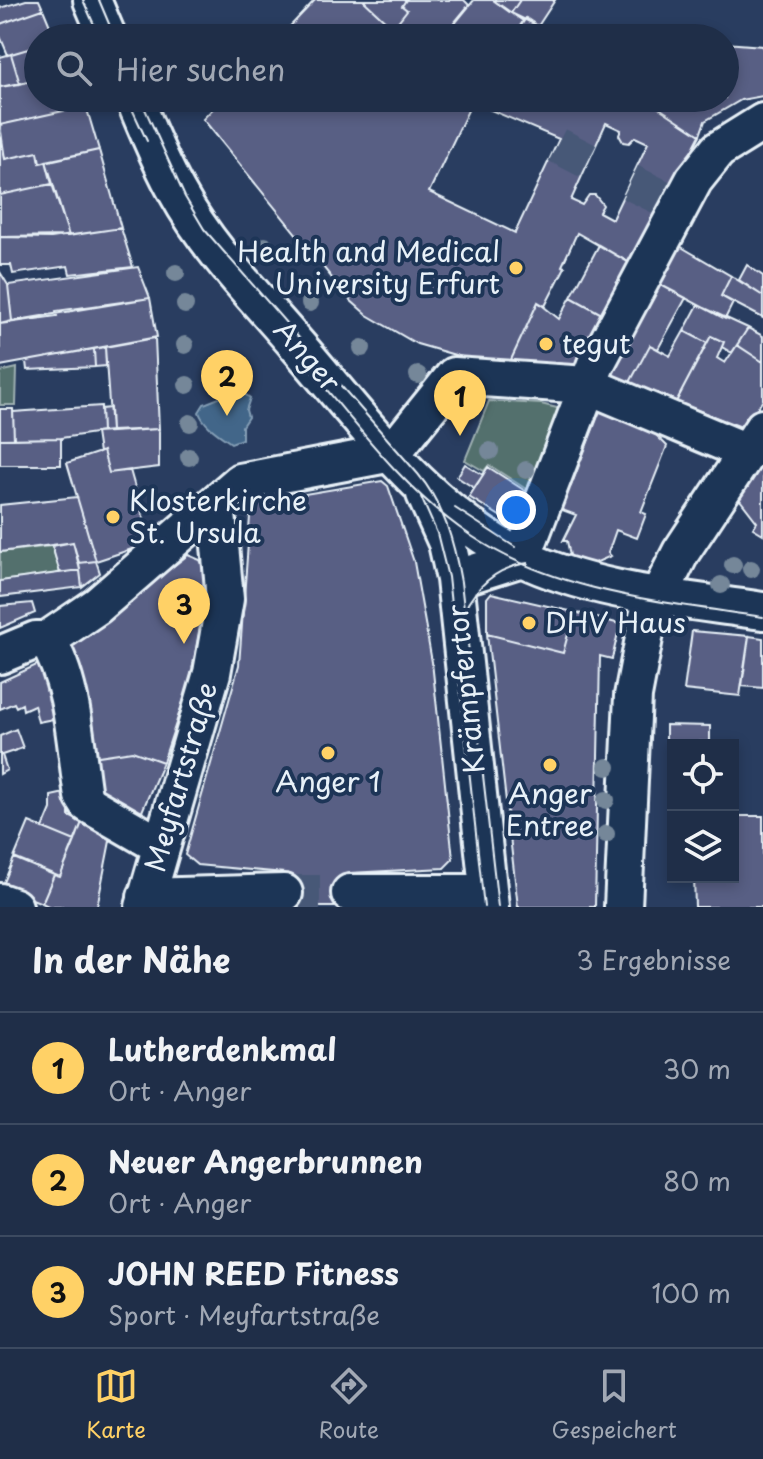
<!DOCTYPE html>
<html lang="de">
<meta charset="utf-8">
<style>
body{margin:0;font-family:"Playpen Sans",sans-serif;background:#27364f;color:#f1f3f6}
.controls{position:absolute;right:24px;bottom:24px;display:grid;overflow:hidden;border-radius:0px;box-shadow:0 4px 12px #0003}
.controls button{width:72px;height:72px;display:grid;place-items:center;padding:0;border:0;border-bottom:2px solid #3c4a60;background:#1f2e48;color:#f1f3f6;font:40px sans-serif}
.you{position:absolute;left:516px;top:510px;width:28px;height:28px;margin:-20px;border:6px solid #fff;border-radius:50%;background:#1a73e8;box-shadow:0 0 0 12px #1a73e833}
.badge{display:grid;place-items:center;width:52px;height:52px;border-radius:50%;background:#ffd166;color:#111;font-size:26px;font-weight:700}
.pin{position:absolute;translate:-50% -66px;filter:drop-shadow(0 2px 4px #0008)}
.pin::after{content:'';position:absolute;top:42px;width:28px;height:24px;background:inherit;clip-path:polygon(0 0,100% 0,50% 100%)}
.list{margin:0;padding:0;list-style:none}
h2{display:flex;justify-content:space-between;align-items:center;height:104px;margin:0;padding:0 32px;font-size:34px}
h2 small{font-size:26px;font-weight:400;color:#a1a8b4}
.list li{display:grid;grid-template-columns:52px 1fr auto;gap:24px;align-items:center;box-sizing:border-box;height:112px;padding:0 32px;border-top:2px solid #3c4a60}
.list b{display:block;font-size:30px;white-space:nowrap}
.list p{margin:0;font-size:26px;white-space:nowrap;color:#a1a8b4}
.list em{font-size:26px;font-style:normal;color:#a1a8b4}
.icon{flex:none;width:44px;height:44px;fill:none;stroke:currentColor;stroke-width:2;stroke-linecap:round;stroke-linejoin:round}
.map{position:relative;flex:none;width:763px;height:907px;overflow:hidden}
.search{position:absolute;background:#1f2e48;box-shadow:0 4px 12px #0003;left:24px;right:24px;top:24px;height:88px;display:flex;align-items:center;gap:20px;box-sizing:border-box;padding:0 28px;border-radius:44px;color:#a1a8b4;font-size:30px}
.sheet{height:440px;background:#1f2e48}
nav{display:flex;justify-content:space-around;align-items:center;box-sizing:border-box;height:112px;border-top:2px solid #3c4a60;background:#1f2e48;font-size:22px;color:#a1a8b4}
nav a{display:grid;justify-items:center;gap:4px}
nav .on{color:#ffd166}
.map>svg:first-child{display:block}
</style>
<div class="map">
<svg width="763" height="907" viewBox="0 0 763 907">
<rect width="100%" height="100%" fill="#293d60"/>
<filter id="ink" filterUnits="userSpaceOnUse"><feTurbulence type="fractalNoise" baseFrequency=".0125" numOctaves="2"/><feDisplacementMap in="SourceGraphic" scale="16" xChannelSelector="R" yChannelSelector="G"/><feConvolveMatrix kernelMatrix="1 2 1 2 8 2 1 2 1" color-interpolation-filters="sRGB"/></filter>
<g filter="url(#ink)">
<!-- green -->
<path fill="#536f6d" stroke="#9eb0b2" stroke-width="2" d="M 17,368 L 16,405 L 0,405 L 0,372 Z
M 489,401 L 541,404 L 573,412 L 540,498 L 489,465 L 484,471 L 465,460 Z
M 52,546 L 60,573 L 0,581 L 0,552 Z"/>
<!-- water -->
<path fill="#426689" stroke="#849eb5" stroke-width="2" d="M 239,390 L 250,398 L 246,410 L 248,417 L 242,426 L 242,439 L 231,443 C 220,435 204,426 199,412 L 204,404 Z"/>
<!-- building -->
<path fill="#595e84" stroke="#e8f1f8" stroke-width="2" fill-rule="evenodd" d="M 26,0 L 39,0 L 43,9 L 0,24 L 0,8 Z
M 315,0 L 363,0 L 404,38 L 279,38 Z
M 363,0 L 406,0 L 402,6 L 407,10 L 393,28 Z
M 406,0 L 464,0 L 469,5 L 445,34 L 439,30 L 433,38 L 404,38 L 393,28 L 407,10 L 402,6 Z
M 474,0 L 493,0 L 523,21 L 513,38 L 471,38 L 452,27 Z
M 493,0 L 520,0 L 511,13 Z
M 520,0 L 555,0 L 538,26 L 511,13 Z
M 43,9 L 55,38 L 38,38 L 38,46 L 8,55 L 0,36 L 0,24 Z
M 526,18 L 538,26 L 555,38 L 513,38 Z
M 450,25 L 452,27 L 471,38 L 433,38 L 439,30 L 445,34 Z
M 725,43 L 763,46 L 763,96 L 741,100 L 705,121 L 700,135 L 644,98 L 725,98 Z
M 38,46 L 38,79 L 20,84 L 11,54 Z
M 11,54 L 20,84 L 0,87 L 0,57 Z
M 38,79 L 38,98 L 83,98 L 86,106 L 0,125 L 0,87 Z
M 223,98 L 644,98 L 700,135 L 640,251 L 635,266 L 577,233 L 562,266 L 565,267 L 545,306 L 538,302 L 509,364 L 469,359 L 417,344 L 367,315 L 349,299 L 203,119 ZM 472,102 L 559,139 L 515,233 L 429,192 ZM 606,123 L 621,130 L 619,135 L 623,142 L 629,143 L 635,137 L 648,143 L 612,219 L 599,212 L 603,205 L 595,195 L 589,195 L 582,205 L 571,200 Z
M 86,106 L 99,150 L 40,163 L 38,152 L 5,159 L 0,125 Z
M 0,137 L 5,159 L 38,152 L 40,163 L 46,161 L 52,184 L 0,195 Z
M 99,150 L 121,228 L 69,236 L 46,161 Z
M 52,184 L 69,236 L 0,237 L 0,195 Z
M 121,228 L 133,267 L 70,274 L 68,266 L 13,274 L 11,265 L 0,265 L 0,237 L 51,238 Z
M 599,245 L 635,266 L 609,318 L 571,297 Z
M 678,245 L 731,276 L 721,296 L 733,303 L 725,319 L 657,283 Z
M 747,265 L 763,276 L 763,296 L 739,280 Z
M 138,267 L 150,298 L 12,321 L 8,285 Z
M 0,272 L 8,285 L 12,321 L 0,324 Z
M 731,276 L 763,296 L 763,318 L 721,296 Z
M 657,283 L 686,298 L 658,349 L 650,345 L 629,384 L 606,375 Z
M 571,297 L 609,318 L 576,370 L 509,364 L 538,302 L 559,319 Z
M 150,298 L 157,337 L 0,366 L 0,324 L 57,316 L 56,311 Z
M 698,305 L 748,328 L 732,353 L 722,347 L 724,342 L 711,336 L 707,343 L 684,331 Z
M 748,328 L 763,336 L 763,362 L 737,345 Z
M 684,331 L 707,343 L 676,402 L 629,384 L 650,345 L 670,356 Z
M 711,336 L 724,342 L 717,358 L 725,363 L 737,345 L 763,362 L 763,400 L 744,428 L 676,402 Z
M 155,338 L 159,429 L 111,431 L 105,347 Z
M 105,347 L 106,366 L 95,367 L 94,349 Z
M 94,349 L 95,367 L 27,370 L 26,361 Z
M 101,406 L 102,432 L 61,438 L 14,439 L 13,412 Z
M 110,408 L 111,431 L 102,432 L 101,409 Z
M 0,409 L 13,409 L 14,439 L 0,439 Z
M 600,411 L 651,430 L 667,446 L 641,512 L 646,514 L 637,538 L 616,530 L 608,553 L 611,556 L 588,566 L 588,562 L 575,558 L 571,560 L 567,541 L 563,541 L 576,515 L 554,507 L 563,483 L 571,486 Z
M 159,429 L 159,467 L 109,473 L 103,451 L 99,453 L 96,433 Z
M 61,438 L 61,465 L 0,465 L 0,439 Z
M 103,451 L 109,473 L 130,470 L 149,537 L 132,549 L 96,561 L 67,463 Z
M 763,459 L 763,534 L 753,528 L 757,522 L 737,496 Z
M 465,464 L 483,475 L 474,488 L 457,477 Z
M 488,467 L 530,494 L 511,523 L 469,497 Z
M 382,481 L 388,486 L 414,562 L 432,662 L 453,859 L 444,868 L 350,873 L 351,907 L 283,907 L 284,873 L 197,865 L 185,855 L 239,665 L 251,503 Z
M 77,497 L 96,561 L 79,563 L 73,542 L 0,552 L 0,505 Z
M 73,542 L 80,570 L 60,573 L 52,546 Z
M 188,555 L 200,560 L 204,567 L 203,613 L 190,681 L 163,762 L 132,751 L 85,758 L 68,649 L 88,635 L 86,632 Z
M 96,561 L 100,573 L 82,587 L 79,563 Z
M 80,570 L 82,587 L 0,597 L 0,581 Z
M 491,593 L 574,612 L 563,653 L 487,634 L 487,598 Z
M 32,603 L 35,613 L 0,628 L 0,606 Z
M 574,612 L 620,624 L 612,659 L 600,656 L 595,907 L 518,907 L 487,634 L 563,653 Z
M 692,631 L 749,636 L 740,696 L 684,690 Z
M 749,636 L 763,638 L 763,688 L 742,686 Z
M 43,662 L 63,717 L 38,722 L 34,705 L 23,710 L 22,704 L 16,707 L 14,703 L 0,709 L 0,682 Z
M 666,725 L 710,726 L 710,742 L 666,741 Z
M 16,729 L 23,748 L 2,755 L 7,770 L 0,774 L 0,736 Z
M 132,751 L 163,762 L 138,821 L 88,784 L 85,758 Z
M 69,792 L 69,816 L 82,822 L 75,841 L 43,828 L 51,809 L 51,796 Z
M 733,816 L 763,816 L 763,907 L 695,907 L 694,877 L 733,877 Z
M 29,822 L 75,841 L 60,877 L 14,858 Z
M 82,822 L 111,836 L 97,907 L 50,907 L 42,903 L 54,875 L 60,877 Z
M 14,858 L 54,875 L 42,903 L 2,887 Z"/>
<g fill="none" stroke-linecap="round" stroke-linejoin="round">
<!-- minor-tunnel -->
<path stroke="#465877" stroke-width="36" stroke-dasharray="36 18" stroke-linecap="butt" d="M 557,145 L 588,161
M 630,182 L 665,199
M 284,893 L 350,893"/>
<defs>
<path id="minor" d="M 92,0 L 108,38
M 134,98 C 147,129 160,162 177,192 C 208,249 255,296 297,345 C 363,421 427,511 520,557 C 595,593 683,599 763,611
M 425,494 L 447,543 L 455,579 L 490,907
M 455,579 L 522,558 L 596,364 L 694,180 L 718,150 L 763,122
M 47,640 C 74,684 75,745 83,796 L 88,804 L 161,846
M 0,655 L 36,640 L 47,640 L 97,606 L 240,482 L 392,453 L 454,376 L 587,385 L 747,452
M 350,893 L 488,893
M 146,897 L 284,893
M 0,902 L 14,907
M 144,907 L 212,673 L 225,599 L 216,503
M 623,907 L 633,696 L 648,617 L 681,552 L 763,428"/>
</defs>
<!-- minor casing -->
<use href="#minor" stroke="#e8f1f8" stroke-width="42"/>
<!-- minor -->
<use href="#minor" stroke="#1d3557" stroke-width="36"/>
<!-- tram -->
<path stroke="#e8f1f8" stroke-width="2" d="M 83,0 L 100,38
M 99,0 L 115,38
M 127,98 L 147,141
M 140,98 L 185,197 L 204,229 L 418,474 C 444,505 454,542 461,582 L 498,907
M 309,368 C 357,426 407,493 470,535 C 556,593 664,602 763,617
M 421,497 L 437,533 L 448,577 L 484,907
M 455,508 L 515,547
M 464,611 C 477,585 498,567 528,563"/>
</g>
<!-- trees -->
<g fill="#758799">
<circle cx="265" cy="246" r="9"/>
<circle cx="176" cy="273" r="9"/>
<circle cx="310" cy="303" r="9"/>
<circle cx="185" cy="305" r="9"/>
<circle cx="185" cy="345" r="9"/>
<circle cx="362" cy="348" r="9"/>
<circle cx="418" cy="375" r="9"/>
<circle cx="187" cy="385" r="9"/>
<circle cx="190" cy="423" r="9"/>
<circle cx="490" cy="451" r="9"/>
<circle cx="189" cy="457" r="9"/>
<circle cx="526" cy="470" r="9"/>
<circle cx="733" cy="565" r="9"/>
<circle cx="751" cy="569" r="9"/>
<circle cx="721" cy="585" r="9"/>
<circle cx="607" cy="767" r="9"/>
<circle cx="606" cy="800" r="9"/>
<circle cx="606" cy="834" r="9"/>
</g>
</g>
<!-- markers -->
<g fill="#ffd166" stroke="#1d3557" stroke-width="3">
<circle cx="516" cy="268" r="8"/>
<circle cx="546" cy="344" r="8"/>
<circle cx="113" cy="517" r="8"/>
<circle cx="529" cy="623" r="8"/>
<circle cx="328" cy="753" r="8"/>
<circle cx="550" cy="765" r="8"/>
</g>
<g text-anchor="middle" stroke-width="8" stroke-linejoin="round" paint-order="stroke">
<!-- poi labels -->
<g font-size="28" fill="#e8f1f8" stroke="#1d3557" text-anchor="start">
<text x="500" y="262" text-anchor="end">Health and Medical<tspan x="500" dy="32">University Erfurt</tspan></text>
<text x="562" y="354">tegut</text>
<text x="129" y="511">Klosterkirche<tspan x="129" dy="32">St. Ursula</tspan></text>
<text x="545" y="633">DHV Haus</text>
<text x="328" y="792" text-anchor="middle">Anger 1</text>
<text x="550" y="804" text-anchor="middle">Anger<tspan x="550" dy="32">Entree</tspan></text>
</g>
<!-- street labels -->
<g font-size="28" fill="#e8f1f8" stroke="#1d3557">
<text transform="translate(307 356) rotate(49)" y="10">Anger</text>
<text transform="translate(466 689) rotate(-96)" y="10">Krämpfertor</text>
<text transform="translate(181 777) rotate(-74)" y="10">Meyfartstraße</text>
</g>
</g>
</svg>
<div class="controls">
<button><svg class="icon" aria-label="locate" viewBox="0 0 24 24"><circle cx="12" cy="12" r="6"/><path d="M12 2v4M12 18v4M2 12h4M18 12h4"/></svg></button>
<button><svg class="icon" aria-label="layers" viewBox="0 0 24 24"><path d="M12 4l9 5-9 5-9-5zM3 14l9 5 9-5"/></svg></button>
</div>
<div class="you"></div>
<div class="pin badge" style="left:460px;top:436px">1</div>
<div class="pin badge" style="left:227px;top:416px">2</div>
<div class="pin badge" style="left:184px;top:644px">3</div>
<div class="search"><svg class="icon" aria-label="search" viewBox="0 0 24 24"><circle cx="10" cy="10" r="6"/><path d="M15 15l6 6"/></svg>Hier suchen</div>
</div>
<section class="sheet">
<h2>In der Nähe<small>3 Ergebnisse</small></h2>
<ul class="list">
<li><span class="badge">1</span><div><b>Lutherdenkmal</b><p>Ort · Anger</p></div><em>30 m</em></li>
<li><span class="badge">2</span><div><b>Neuer Angerbrunnen</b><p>Ort · Anger</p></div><em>80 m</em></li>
<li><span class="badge">3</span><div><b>JOHN REED Fitness</b><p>Sport · Meyfartstraße</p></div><em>100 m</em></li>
</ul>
</section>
<nav>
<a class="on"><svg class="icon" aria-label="map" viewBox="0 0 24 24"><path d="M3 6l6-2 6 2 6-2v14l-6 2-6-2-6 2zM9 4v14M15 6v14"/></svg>Karte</a>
<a><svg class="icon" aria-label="directions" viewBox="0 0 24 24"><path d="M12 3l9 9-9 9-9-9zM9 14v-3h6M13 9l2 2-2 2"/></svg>Route</a>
<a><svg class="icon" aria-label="saved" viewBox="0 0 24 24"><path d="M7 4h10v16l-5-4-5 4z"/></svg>Gespeichert</a>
</nav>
